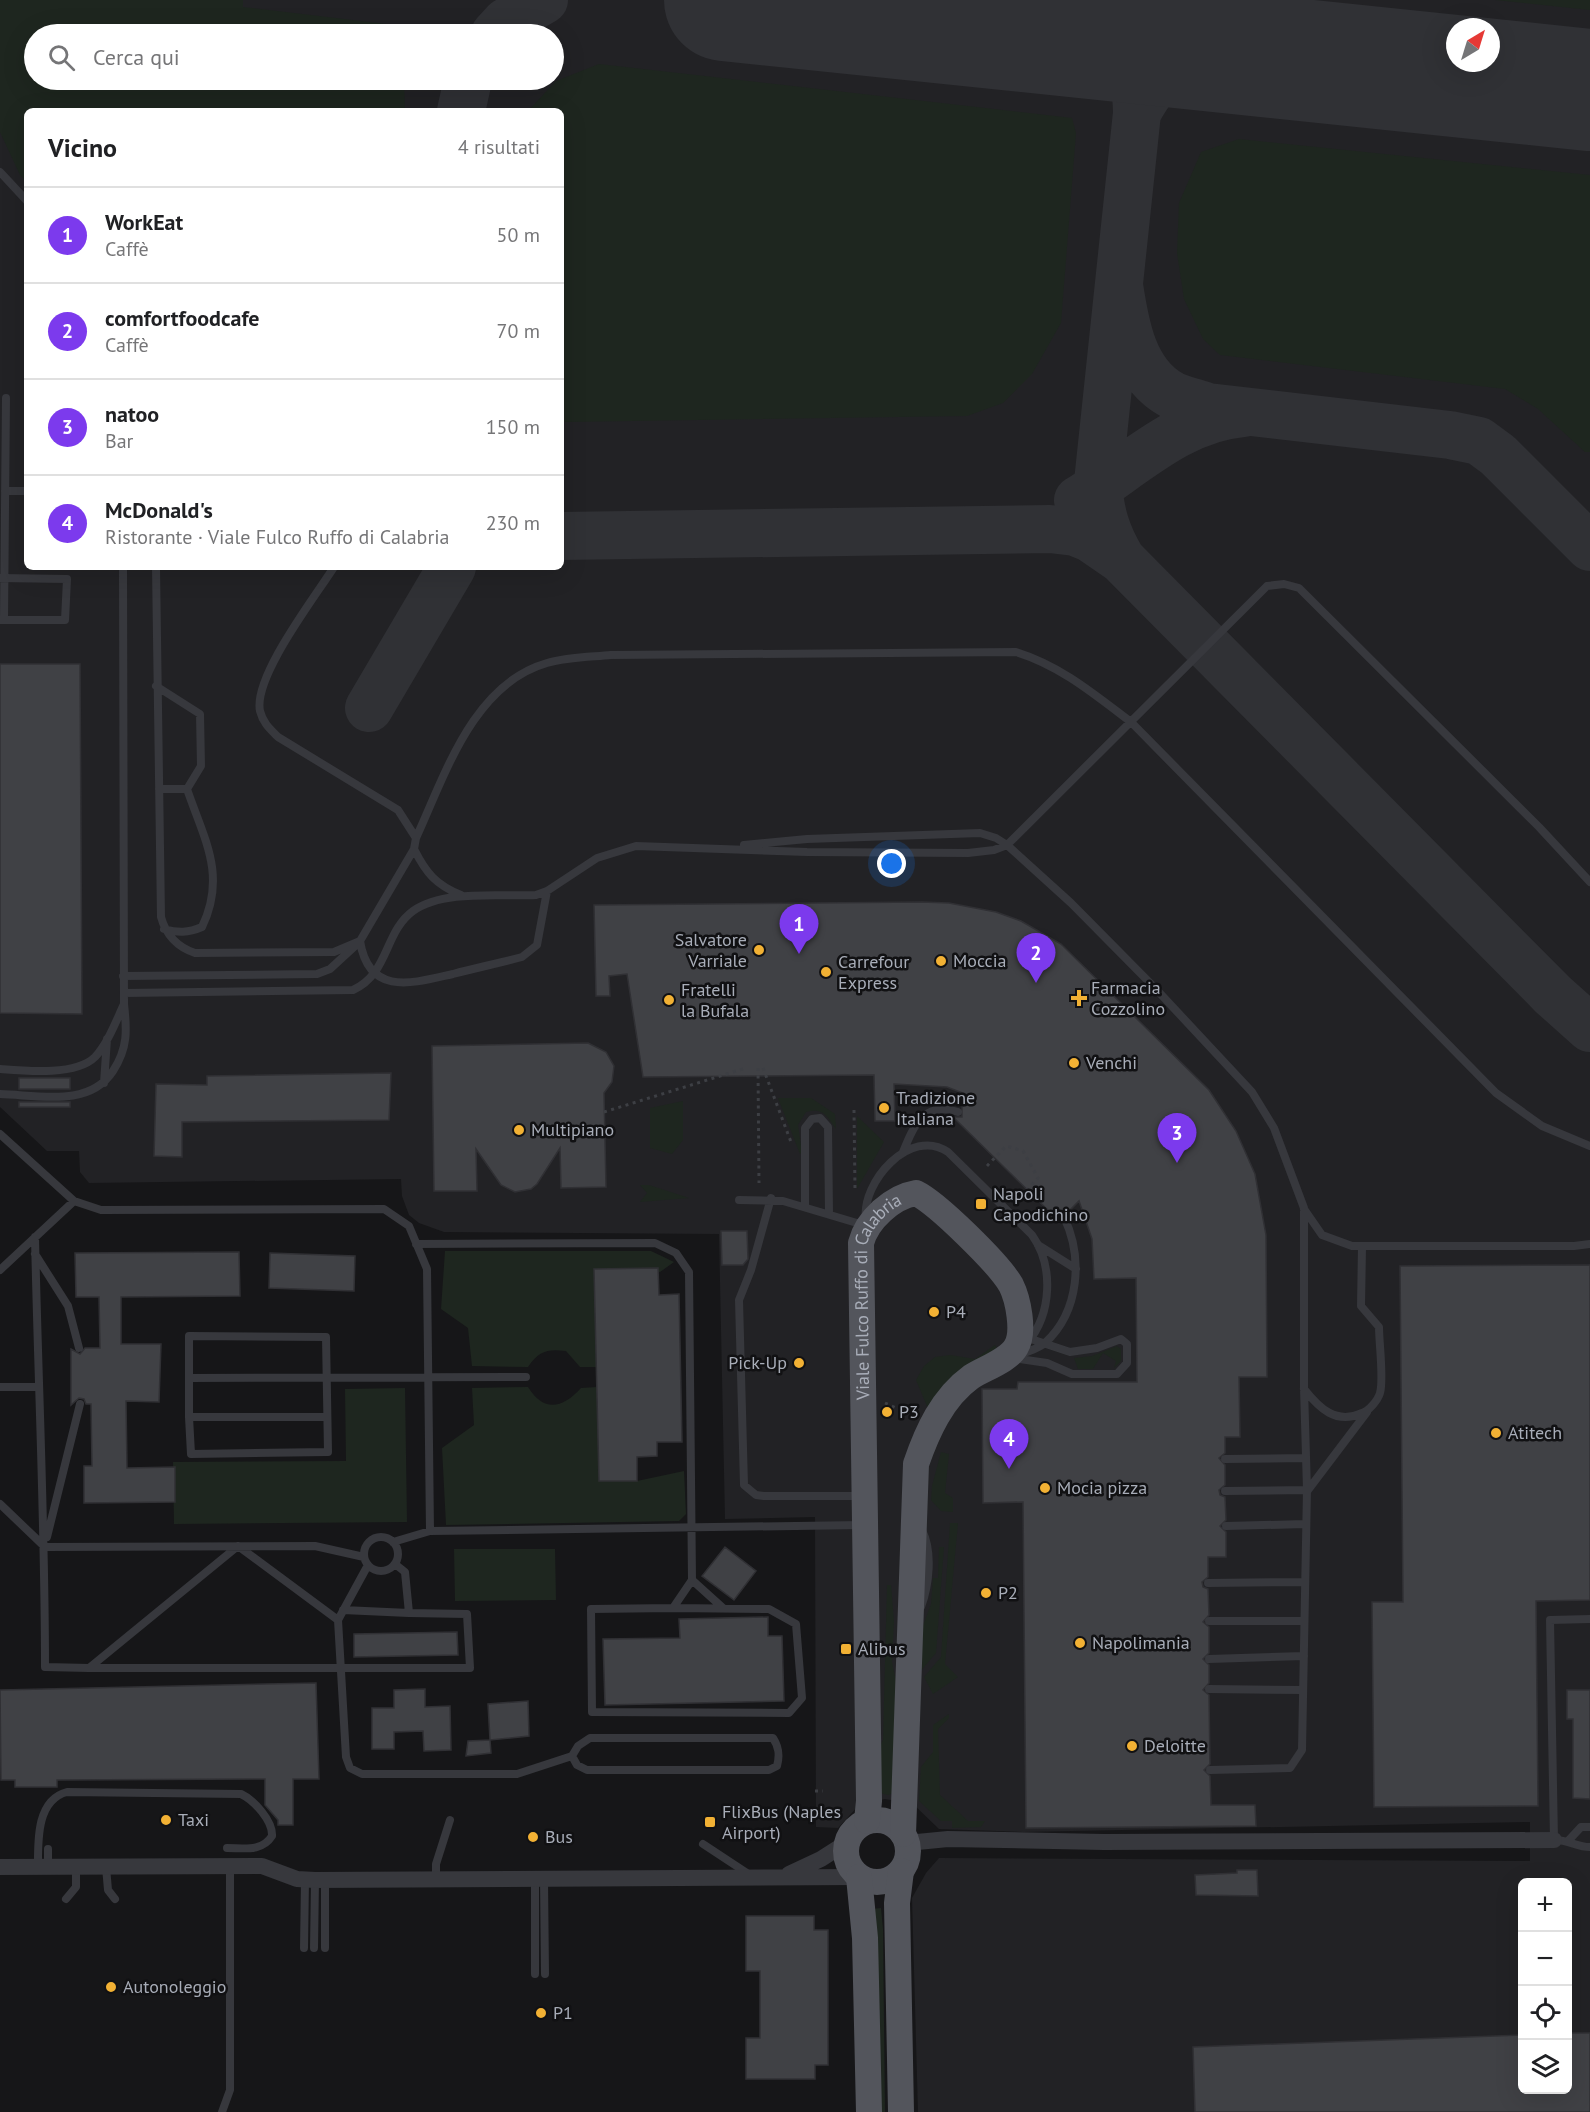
<!DOCTYPE html>
<html lang="it">
<meta charset="utf-8">
<style>
body{margin:0;font-family:"PT Sans",sans-serif;background:#f2f2f2;color:#202124}
.controls{position:absolute;right:18px;bottom:18px;display:grid;overflow:hidden;border-radius:9px;box-shadow:0 6px 24px #0002}
.controls button{width:54px;height:54px;display:grid;place-items:center;padding:0;border:0;border-bottom:2px solid #e0e0e0;background:#fff;color:#202124;font:30px sans-serif}
.compass{position:absolute;left:1446px;top:18px;width:54px;height:54px;border-radius:50%;background:#fff;box-shadow:0 6px 24px #0002;rotate:38deg}
.you{position:absolute;left:892px;top:864px;width:21px;height:21px;margin:-15px;border:4px solid #fff;border-radius:50%;background:#1a73e8;box-shadow:0 0 0 9px #1a73e833}
.badge{display:grid;place-items:center;width:39px;height:39px;border-radius:50%;background:#7c3aed;color:#fff;font-size:20px;font-weight:700}
.pin{position:absolute;translate:-50% -50px;filter:drop-shadow(0 2px 3px #0008)}
.pin::after{content:'';position:absolute;top:32px;width:21px;height:18px;background:inherit;clip-path:polygon(0 0,100% 0,50% 100%)}
.list{margin:0;padding:0;list-style:none}
h2{display:flex;justify-content:space-between;align-items:center;height:78px;margin:0;padding:0 24px;font-size:26px}
h2 small{font-size:20px;font-weight:400;color:#757577}
.list li{display:grid;grid-template-columns:39px 1fr auto;gap:18px;align-items:center;box-sizing:border-box;height:96px;padding:0 24px;border-top:2px solid #e0e0e0}
.list b{display:block;font-size:22px;white-space:nowrap}
.list p{margin:0;font-size:20px;white-space:nowrap;color:#757577}
.list em{font-size:20px;font-style:normal;color:#757577}
.icon{flex:none;width:33px;height:33px;fill:none;stroke:currentColor;stroke-width:2;stroke-linecap:round;stroke-linejoin:round}
.map{position:relative;flex:none;width:1590px;height:2112px;overflow:hidden}
.search{position:absolute;background:#fff;box-shadow:0 6px 24px #0002;left:24px;top:24px;width:540px;height:66px;display:flex;align-items:center;gap:15px;box-sizing:border-box;padding:0 21px;border-radius:33px;color:#757577;font-size:22px}
.panel{position:absolute;background:#fff;box-shadow:0 6px 24px #0002;left:24px;top:108px;width:540px;height:462px;border-radius:9px}
.map>svg:first-child{display:block}
</style>
<div class="map">
<svg width="1590" height="2112" viewBox="0 0 1590 2112">
<rect width="100%" height="100%" fill="#161618"/>
<!-- built -->
<path fill="#222225" fill-rule="evenodd" d="M 0,0 L 1590,0 L 1590,2112 L 918,2112 L 912,1898 L 926,1873 L 939,1858 L 1530,1861 L 1530,1822 L 1023,1832 L 939,1829 L 913,1804 L 885,1799 L 860,1804 L 838,1828 L 816,1827 L 815,1517 L 725,1519 L 719,1234 L 444,1232 L 419,1223 L 409,1215 L 402,1196 L 401,1179 L 89,1183 L 80,1172 L 79,1151 L 47,1151 L 0,1107 ZM 1455,27 L 1491,27 L 1491,63 L 1455,63 ZM 34,34 L 554,34 L 554,80 L 34,80 ZM 27,111 L 561,111 L 561,567 L 27,567 ZM 1522,1882 L 1568,1882 L 1568,2090 L 1522,2090 Z"/>
<!-- green -->
<path fill="#1e261f" d="M 0,0 L 243,0 L 243,7 L 403,26 L 403,34 L 34,34 L 34,80 L 404,80 L 405,111 L 27,111 L 27,182 L 20,175 L 0,132 Z
M 1495,0 L 1590,0 L 1590,10 Z
M 599,64 L 1072,118 L 1076,133 L 1061,323 L 1032,374 L 1003,403 L 967,416 L 566,422 L 561,420 L 561,111 L 528,111 L 556,81 Z
M 1239,139 L 1590,175 L 1590,452 L 1585,452 L 1538,409 L 1505,389 L 1220,355 L 1203,339 L 1184,299 L 1177,253 L 1179,203 L 1201,152 Z
M 778,1098 L 811,1098 L 835,1114 L 836,1129 C 828,1119 825,1107 806,1112 L 798,1125 L 802,1152 L 800,1154 Z
M 683,1101 L 683,1140 L 672,1154 L 650,1148 L 650,1108 Z
M 857,1116 L 884,1142 L 857,1189 Z
M 640,1185 L 649,1185 L 689,1198 L 640,1202 L 647,1193 Z
M 445,1251 L 651,1251 L 674,1262 L 660,1272 L 628,1268 L 597,1367 L 580,1367 L 566,1351 C 547,1349 539,1351 528,1367 L 472,1366 L 468,1328 L 441,1309 Z
M 995,1345 L 997,1348 L 966,1368 L 929,1411 L 916,1380 L 924,1366 L 935,1357 L 950,1355 L 975,1359 Z
M 1117,1346 L 1121,1349 L 1121,1361 L 1114,1368 L 1116,1361 L 1103,1353 L 1093,1369 L 1078,1369 L 1074,1358 L 1092,1356 Z
M 528,1387 C 544,1413 563,1408 581,1388 L 597,1387 L 599,1481 L 637,1481 L 684,1471 L 686,1514 L 679,1521 L 446,1525 L 442,1448 L 474,1425 L 472,1388 Z
M 405,1388 L 407,1522 L 174,1524 L 173,1462 L 346,1461 L 345,1389 Z
M 941,1452 L 949,1454 L 945,1493 L 953,1498 L 953,1512 L 941,1511 L 931,1500 L 932,1486 Z
M 950,1523 L 958,1523 L 945,1664 L 958,1677 L 933,1694 L 924,1677 L 941,1657 Z
M 939,1547 L 944,1547 L 936,1653 L 919,1673 L 921,1631 L 931,1604 L 933,1578 L 938,1578 Z
M 454,1549 L 555,1549 L 556,1600 L 455,1601 Z
M 887,1585 L 891,1585 L 894,1621 L 892,1662 L 899,1695 L 893,1793 L 888,1795 L 880,1793 L 878,1749 L 883,1740 Z
M 949,1714 L 949,1718 L 938,1729 L 940,1795 L 968,1821 L 985,1821 L 981,1827 L 952,1828 L 952,1821 L 941,1821 L 919,1801 L 921,1767 L 933,1752 L 933,1725 Z
M 881,1908 L 883,1929 L 885,2112 L 880,2112 L 872,1909 Z"/>
<g fill="none" stroke-linecap="round" stroke-linejoin="round">
<!-- taxiway -->
<path stroke="#303135" stroke-width="48" d="M 1153,0 C 1169,36 1197,46 1234,53
M 495,34 L 506,22 L 544,0
M 1067,37 C 1121,48 1136,56 1137,113 L 1098,482 C 1100,512 1106,534 1122,560
M 461,111 L 468,80
M 1137,113 C 1171,49 1199,57 1262,57
M 1119,285 C 1125,325 1133,374 1172,395 C 1183,400 1197,403 1208,407 L 1450,435 L 1479,441 L 1498,455 L 1590,547
M 1078,500 C 1130,468 1179,418 1243,413
M 561,536 L 1050,529 L 1075,532 L 1090,538 L 1122,560 L 1553,995 L 1590,1028
M 369,708 L 452,567"/>
<!-- runway -->
<path stroke="#303135" stroke-width="122" d="M 725,0 L 1590,90"/>
</g>
<!-- building -->
<path fill="#404145" stroke="#303034" stroke-width="1.5" d="M 0,664 L 80,664 L 82,1014 L 0,1013 Z
M 922,902 L 949,903 L 996,912 L 1021,921 L 1061,944 L 1209,1090 L 1236,1131 L 1255,1174 L 1266,1235 L 1267,1377 L 1239,1377 L 1240,1437 L 1225,1437 L 1225,1453 L 1219,1458 L 1225,1465 L 1225,1485 L 1219,1490 L 1220,1495 L 1225,1497 L 1226,1520 L 1220,1526 L 1226,1532 L 1226,1557 L 1208,1557 L 1208,1577 L 1202,1582 L 1203,1587 L 1208,1589 L 1209,1615 L 1203,1622 L 1209,1627 L 1209,1653 L 1203,1659 L 1209,1665 L 1209,1683 L 1203,1690 L 1209,1695 L 1210,1764 L 1204,1770 L 1210,1776 L 1211,1805 L 1255,1805 L 1256,1826 L 1026,1828 L 1023,1502 L 983,1503 L 982,1389 L 1017,1389 L 1018,1382 L 1137,1382 L 1136,1278 L 1094,1279 L 1092,1239 L 1079,1201 L 1068,1212 L 1059,1213 L 1059,1221 L 953,1117 L 962,1117 L 962,1107 L 973,1097 L 947,1087 L 894,1084 L 895,1121 L 875,1121 L 874,1075 L 643,1077 L 627,974 L 609,976 L 610,996 L 596,996 L 594,905 Z
M 588,1043 L 606,1052 L 614,1066 L 612,1082 L 604,1093 L 606,1187 L 561,1188 L 560,1148 L 537,1184 L 531,1189 L 515,1192 L 501,1185 L 476,1149 L 477,1191 L 434,1191 L 432,1046 Z
M 391,1073 L 389,1120 L 182,1122 L 182,1157 L 154,1156 L 156,1084 L 207,1085 L 207,1076 Z
M 19,1078 L 70,1078 L 70,1089 L 19,1089 Z
M 19,1102 L 70,1102 L 70,1107 L 19,1107 Z
M 721,1231 L 747,1231 L 748,1259 L 743,1265 L 722,1265 Z
M 239,1252 L 240,1296 L 121,1297 L 121,1344 L 161,1344 L 159,1402 L 126,1401 L 127,1468 L 175,1467 L 175,1502 L 84,1503 L 84,1466 L 92,1466 L 91,1404 L 86,1404 L 84,1399 L 79,1398 L 71,1405 L 71,1349 L 80,1354 L 85,1348 L 100,1348 L 99,1297 L 76,1297 L 75,1253 Z
M 270,1253 L 355,1256 L 354,1291 L 269,1288 Z
M 1590,1265 L 1590,1600 L 1536,1601 L 1538,1806 L 1374,1807 L 1372,1602 L 1403,1602 L 1400,1266 Z
M 658,1268 L 659,1295 L 679,1294 L 682,1442 L 657,1442 L 657,1456 L 637,1457 L 637,1481 L 599,1481 L 594,1269 Z
M 725,1547 L 756,1571 L 734,1600 L 702,1576 Z
M 768,1617 L 768,1636 L 782,1636 L 784,1701 L 605,1705 L 603,1639 L 680,1638 L 679,1619 Z
M 457,1632 L 458,1655 L 354,1657 L 354,1634 Z
M 316,1683 L 319,1779 L 293,1779 L 293,1825 L 278,1825 L 278,1820 L 265,1805 L 265,1779 L 57,1780 L 57,1787 L 15,1787 L 15,1780 L 1,1780 L 0,1690 Z
M 425,1689 L 425,1707 L 450,1706 L 451,1750 L 424,1751 L 423,1731 L 394,1732 L 394,1749 L 372,1749 L 372,1708 L 394,1708 L 394,1690 Z
M 1567,1690 L 1590,1690 L 1590,1799 L 1573,1798 L 1573,1719 L 1567,1719 Z
M 528,1701 L 529,1736 L 490,1740 L 488,1704 Z
M 490,1740 L 491,1753 L 466,1756 L 468,1741 Z
M 1237,1870 L 1257,1870 L 1258,1896 L 1196,1895 L 1195,1875 L 1237,1873 Z
M 746,1916 L 814,1916 L 814,1930 L 828,1930 L 828,2065 L 815,2065 L 815,2079 L 746,2079 L 746,2038 L 760,2038 L 760,1971 L 746,1971 Z
M 1568,2033 L 1590,2033 L 1590,2112 L 1195,2112 L 1193,2047 L 1522,2035 L 1522,2090 L 1568,2090 Z"/>
<g fill="none" stroke-linecap="round" stroke-linejoin="round">
<!-- path -->
<path stroke="#3d3f44" stroke-width="3" stroke-dasharray="3 4.5" stroke-linecap="butt" d="M 758,1068 L 759,1183
M 763,1068 L 791,1142
M 854,1110 L 855,1191
M 604,1112 L 746,1068
M 987,1166 L 1006,1146 L 1023,1151 L 1038,1178 L 1019,1198
M 885,1403 L 903,1411
M 815,1791 L 823,1791"/>
<!-- lane -->
<path stroke="#37383d" stroke-width="8" d="M 0,172 L 27,201
M 5,491 L 27,491
M 123,567 L 124,1004
M 156,567 L 161,917 C 166,935 177,947 195,953 L 334,952 L 360,941
M 334,567 C 315,597 253,677 260,711 C 263,723 270,729 278,737 L 398,810 L 416,838
M 0,578 L 67,579 L 65,620 L 0,620
M 4,620 L 6,398
M 156,686 L 200,714 L 201,766 L 187,789
M 159,789 L 187,789
M 744,845 L 807,839 L 980,833 L 996,838 L 1007,845 L 1071,903 L 1155,988 L 1252,1092 L 1274,1128 L 1304,1208 L 1304,1388 L 1307,1490 L 1302,1750 L 1290,1768 L 1210,1770
M 414,849 C 426,873 436,885 461,895
M 547,891 L 537,945 L 522,957 C 499,963 476,968 453,974 C 413,983 369,997 360,941 L 414,849 L 416,838 C 445,775 473,684 547,663 C 568,657 590,657 611,655 L 1016,652 C 1061,666 1094,694 1131,722 L 1496,1093 L 1542,1126 L 1590,1146
M 164,929 C 178,933 188,933 202,927 C 227,875 204,839 187,789
M 123,976 L 317,974 L 330,969 L 355,946
M 124,993 L 353,990 C 389,974 384,932 413,911 C 444,889 500,897 536,895 L 547,891 L 597,858 L 636,846 L 807,852 L 968,853 L 994,850 L 1007,845 L 1267,586 L 1284,584 L 1299,588 L 1539,827 L 1590,882
M 0,1069 C 25,1071 76,1076 95,1057 C 108,1043 116,1021 124,1004 C 127,1030 128,1048 113,1071 C 89,1108 38,1095 0,1094
M 104,1083 L 107,1039
M 0,1134 L 74,1201 L 101,1210 L 384,1209 L 409,1226 L 427,1269 L 430,1531
M 903,1152 C 914,1125 924,1101 958,1112
M 771,1198 L 751,1270 L 739,1300 L 744,1485 L 756,1495 L 764,1496 L 862,1496
M 739,1200 L 783,1201 L 867,1226
M 805,1207 L 805,1128 L 812,1119 L 820,1118 L 828,1127 L 829,1213
M 1304,1209 L 1322,1235 L 1352,1246 L 1574,1246 L 1590,1244
M 866,1219 C 861,1183 910,1126 948,1152 L 1032,1235 C 1054,1266 1052,1314 1027,1343
M 35,1237 C 38,1380 45,1523 45,1667 L 89,1668 L 238,1546 L 338,1620 L 368,1565
M 416,1244 L 655,1243 L 676,1253 L 689,1272 L 692,1580 L 673,1608 L 591,1609 L 592,1712 L 789,1713 L 802,1698 L 796,1624 L 769,1609 L 673,1608
M 1038,1245 L 1076,1269
M 35,1254 L 68,1306 L 79,1348
M 0,1270 L 74,1201
M 1020,1355 C 1028,1351 1038,1349 1045,1343 C 1080,1311 1083,1257 1064,1217
M 1013,1358 L 1047,1363 L 1072,1374 L 1117,1374 L 1127,1363 L 1127,1344 L 1121,1339 L 1097,1348 L 1070,1352 L 1028,1338
M 189,1378 L 526,1377
M 0,1387 L 38,1387
M 1304,1389 C 1319,1408 1336,1425 1362,1413 C 1369,1411 1378,1400 1380,1393 C 1384,1379 1379,1343 1379,1327 L 1361,1306 L 1362,1247
M 189,1417 L 191,1454 L 328,1452 L 326,1337 L 189,1336 L 189,1417 L 326,1417
M 1225,1459 L 1306,1458
M 1308,1490 L 1367,1412
M 1225,1491 L 1307,1490
M 0,1504 L 45,1547 L 315,1546 L 364,1557
M 1226,1526 L 1305,1524
M364 1554a17 17 0 1 1 34 0a17 17 0 1 1-34 0Z
M 47,1537 L 80,1404
M 393,1542 L 430,1531 L 862,1525
M 692,1580 L 723,1608
M 1208,1583 L 1305,1582
M 921,1607 C 929,1585 933,1552 922,1530
M 343,1610 L 409,1613 L 405,1572 L 395,1564
M 1590,1619 L 1550,1620 L 1554,1840 C 1570,1840 1576,1847 1590,1847
M 338,1620 L 346,1757 L 350,1768 L 362,1774 L 517,1774 L 572,1756
M 1209,1621 L 1304,1621
M 1209,1659 L 1304,1656
M 89,1668 L 470,1668 L 467,1614 L 409,1613
M 1209,1689 L 1303,1690
M 590,1738 L 773,1738 C 779,1747 780,1755 777,1766 L 769,1770 L 587,1770 L 577,1765 L 572,1756 L 578,1746 Z
M 1569,1840 L 1581,1827 L 1590,1827
M 703,1844 L 750,1875
M 106,1867 L 108,1890 L 115,1899
M 38,1868 C 38,1842 36,1800 67,1792 L 241,1794 C 254,1800 273,1821 272,1836 C 262,1852 244,1848 227,1848
M 48,1868 L 48,1849
M 544,1879 L 545,1974
M 436,1880 L 436,1864 L 450,1820
M 66,1899 L 76,1887 L 76,1868
M 304,1948 L 305,1880
M 314,1948 L 315,1880
M 325,1948 L 325,1880
M 535,1974 L 535,1879
M 222,2112 L 230,2090 L 230,1866"/>
<!-- street -->
<path stroke="#37383d" stroke-width="16" d="M 907,1843 L 948,1839 L 1104,1842 L 1554,1840
M 0,1867 L 262,1866 L 297,1879 L 315,1880 L 859,1877
M 789,1874 L 821,1859 L 846,1843"/>
<!-- primary -->
<g stroke="#53555c" stroke-width="26">
<circle cx="877" cy="1851" r="31"/>
<path id="s1" d="M 867,1821 L 869,1801 L 861,1243 C 867,1220 892,1197 916,1193 C 937,1203 999,1264 1011,1285 C 1018,1299 1025,1332 1016,1347 C 1008,1361 985,1368 971,1377 C 942,1398 927,1432 916,1464 L 903,1834"/>
<path d="M 859,1877 L 865,1938 L 869,2112"/>
<path d="M 901,2112 L 897,1903 L 901,1871"/>
</g>
</g>
<!-- markers -->
<g fill="#f2b134" stroke="#111113" stroke-width="2">
<circle cx="759" cy="950" r="6"/>
<circle cx="941" cy="961" r="6"/>
<circle cx="826" cy="972" r="6"/>
<path d="M1076 989h6v6h6v6h-6v6h-6v-6h-6v-6h6z"/>
<circle cx="669" cy="1000" r="6"/>
<circle cx="1074" cy="1063" r="6"/>
<circle cx="884" cy="1108" r="6"/>
<circle cx="519" cy="1130" r="6"/>
<rect x="975" y="1198" width="12" height="12" rx="3"/>
<circle cx="934" cy="1312" r="6"/>
<circle cx="799" cy="1363" r="6"/>
<circle cx="887" cy="1412" r="6"/>
<circle cx="1496" cy="1433" r="6"/>
<circle cx="1045" cy="1488" r="6"/>
<circle cx="986" cy="1593" r="6"/>
<circle cx="1080" cy="1643" r="6"/>
<rect x="840" y="1643" width="12" height="12" rx="3"/>
<circle cx="1132" cy="1746" r="6"/>
<circle cx="166" cy="1820" r="6"/>
<rect x="704" y="1816" width="12" height="12" rx="3"/>
<circle cx="533" cy="1837" r="6"/>
<circle cx="111" cy="1987" r="6"/>
<circle cx="541" cy="2013" r="6"/>
</g>
<g text-anchor="middle" stroke-width="5" stroke-linejoin="round" paint-order="stroke">
<!-- poi labels -->
<g font-size="18" fill="#a8adb8" stroke="#111113" text-anchor="start">
<text x="747" y="946" text-anchor="end">Salvatore<tspan x="747" dy="21">Varriale</tspan></text>
<text x="953" y="967">Moccia</text>
<text x="838" y="968">Carrefour<tspan x="838" dy="21">Express</tspan></text>
<text x="1091" y="994">Farmacia<tspan x="1091" dy="21">Cozzolino</tspan></text>
<text x="681" y="996">Fratelli<tspan x="681" dy="21">la Bufala</tspan></text>
<text x="1086" y="1069">Venchi</text>
<text x="896" y="1104">Tradizione<tspan x="896" dy="21">Italiana</tspan></text>
<text x="531" y="1136">Multipiano</text>
<text x="993" y="1200">Napoli<tspan x="993" dy="21">Capodichino</tspan></text>
<text x="946" y="1318">P4</text>
<text x="787" y="1369" text-anchor="end">Pick-Up</text>
<text x="899" y="1418">P3</text>
<text x="1508" y="1439">Atitech</text>
<text x="1057" y="1494">Mocia pizza</text>
<text x="998" y="1599">P2</text>
<text x="1092" y="1649">Napolimania</text>
<text x="858" y="1655">Alibus</text>
<text x="1144" y="1752">Deloitte</text>
<text x="722" y="1818">FlixBus (Naples<tspan x="722" dy="21">Airport)</tspan></text>
<text x="178" y="1826">Taxi</text>
<text x="545" y="1843">Bus</text>
<text x="123" y="1993">Autonoleggio</text>
<text x="553" y="2019">P1</text>
</g>
<!-- street labels -->
<g font-size="18" fill="#a8adb8" stroke="#111113">
<text dy="6" stroke="none"><textPath href="#s1" startOffset="530">Viale Fulco Ruffo di Calabria</textPath></text>
</g>
</g>
</svg>
<div class="controls">
<button>+</button>
<button>−</button>
<button><svg class="icon" aria-label="locate" viewBox="0 0 24 24"><circle cx="12" cy="12" r="6"/><path d="M12 2v4M12 18v4M2 12h4M18 12h4"/></svg></button>
<button><svg class="icon" aria-label="layers" viewBox="0 0 24 24"><path d="M12 4l9 5-9 5-9-5zM3 14l9 5 9-5"/></svg></button>
</div>
<svg class="compass" viewBox="-18 -18 36 36"><path d="M0-13l5 13h-10z" fill="#e53935"/><path d="M0 13l5-13h-10z" fill="#757577"/></svg>
<div class="you"></div>
<div class="pin badge" style="left:799px;top:954px">1</div>
<div class="pin badge" style="left:1036px;top:983px">2</div>
<div class="pin badge" style="left:1177px;top:1163px">3</div>
<div class="pin badge" style="left:1009px;top:1469px">4</div>
<div class="search"><svg class="icon" aria-label="search" viewBox="0 0 24 24"><circle cx="10" cy="10" r="6"/><path d="M15 15l6 6"/></svg>Cerca qui</div>
<section class="panel">
<h2>Vicino<small>4 risultati</small></h2>
<ul class="list">
<li><span class="badge">1</span><div><b>WorkEat</b><p>Caffè</p></div><em>50 m</em></li>
<li><span class="badge">2</span><div><b>comfortfoodcafe</b><p>Caffè</p></div><em>70 m</em></li>
<li><span class="badge">3</span><div><b>natoo</b><p>Bar</p></div><em>150 m</em></li>
<li><span class="badge">4</span><div><b>McDonald's</b><p>Ristorante · Viale Fulco Ruffo di Calabria</p></div><em>230 m</em></li>
</ul>
</section>
</div>
